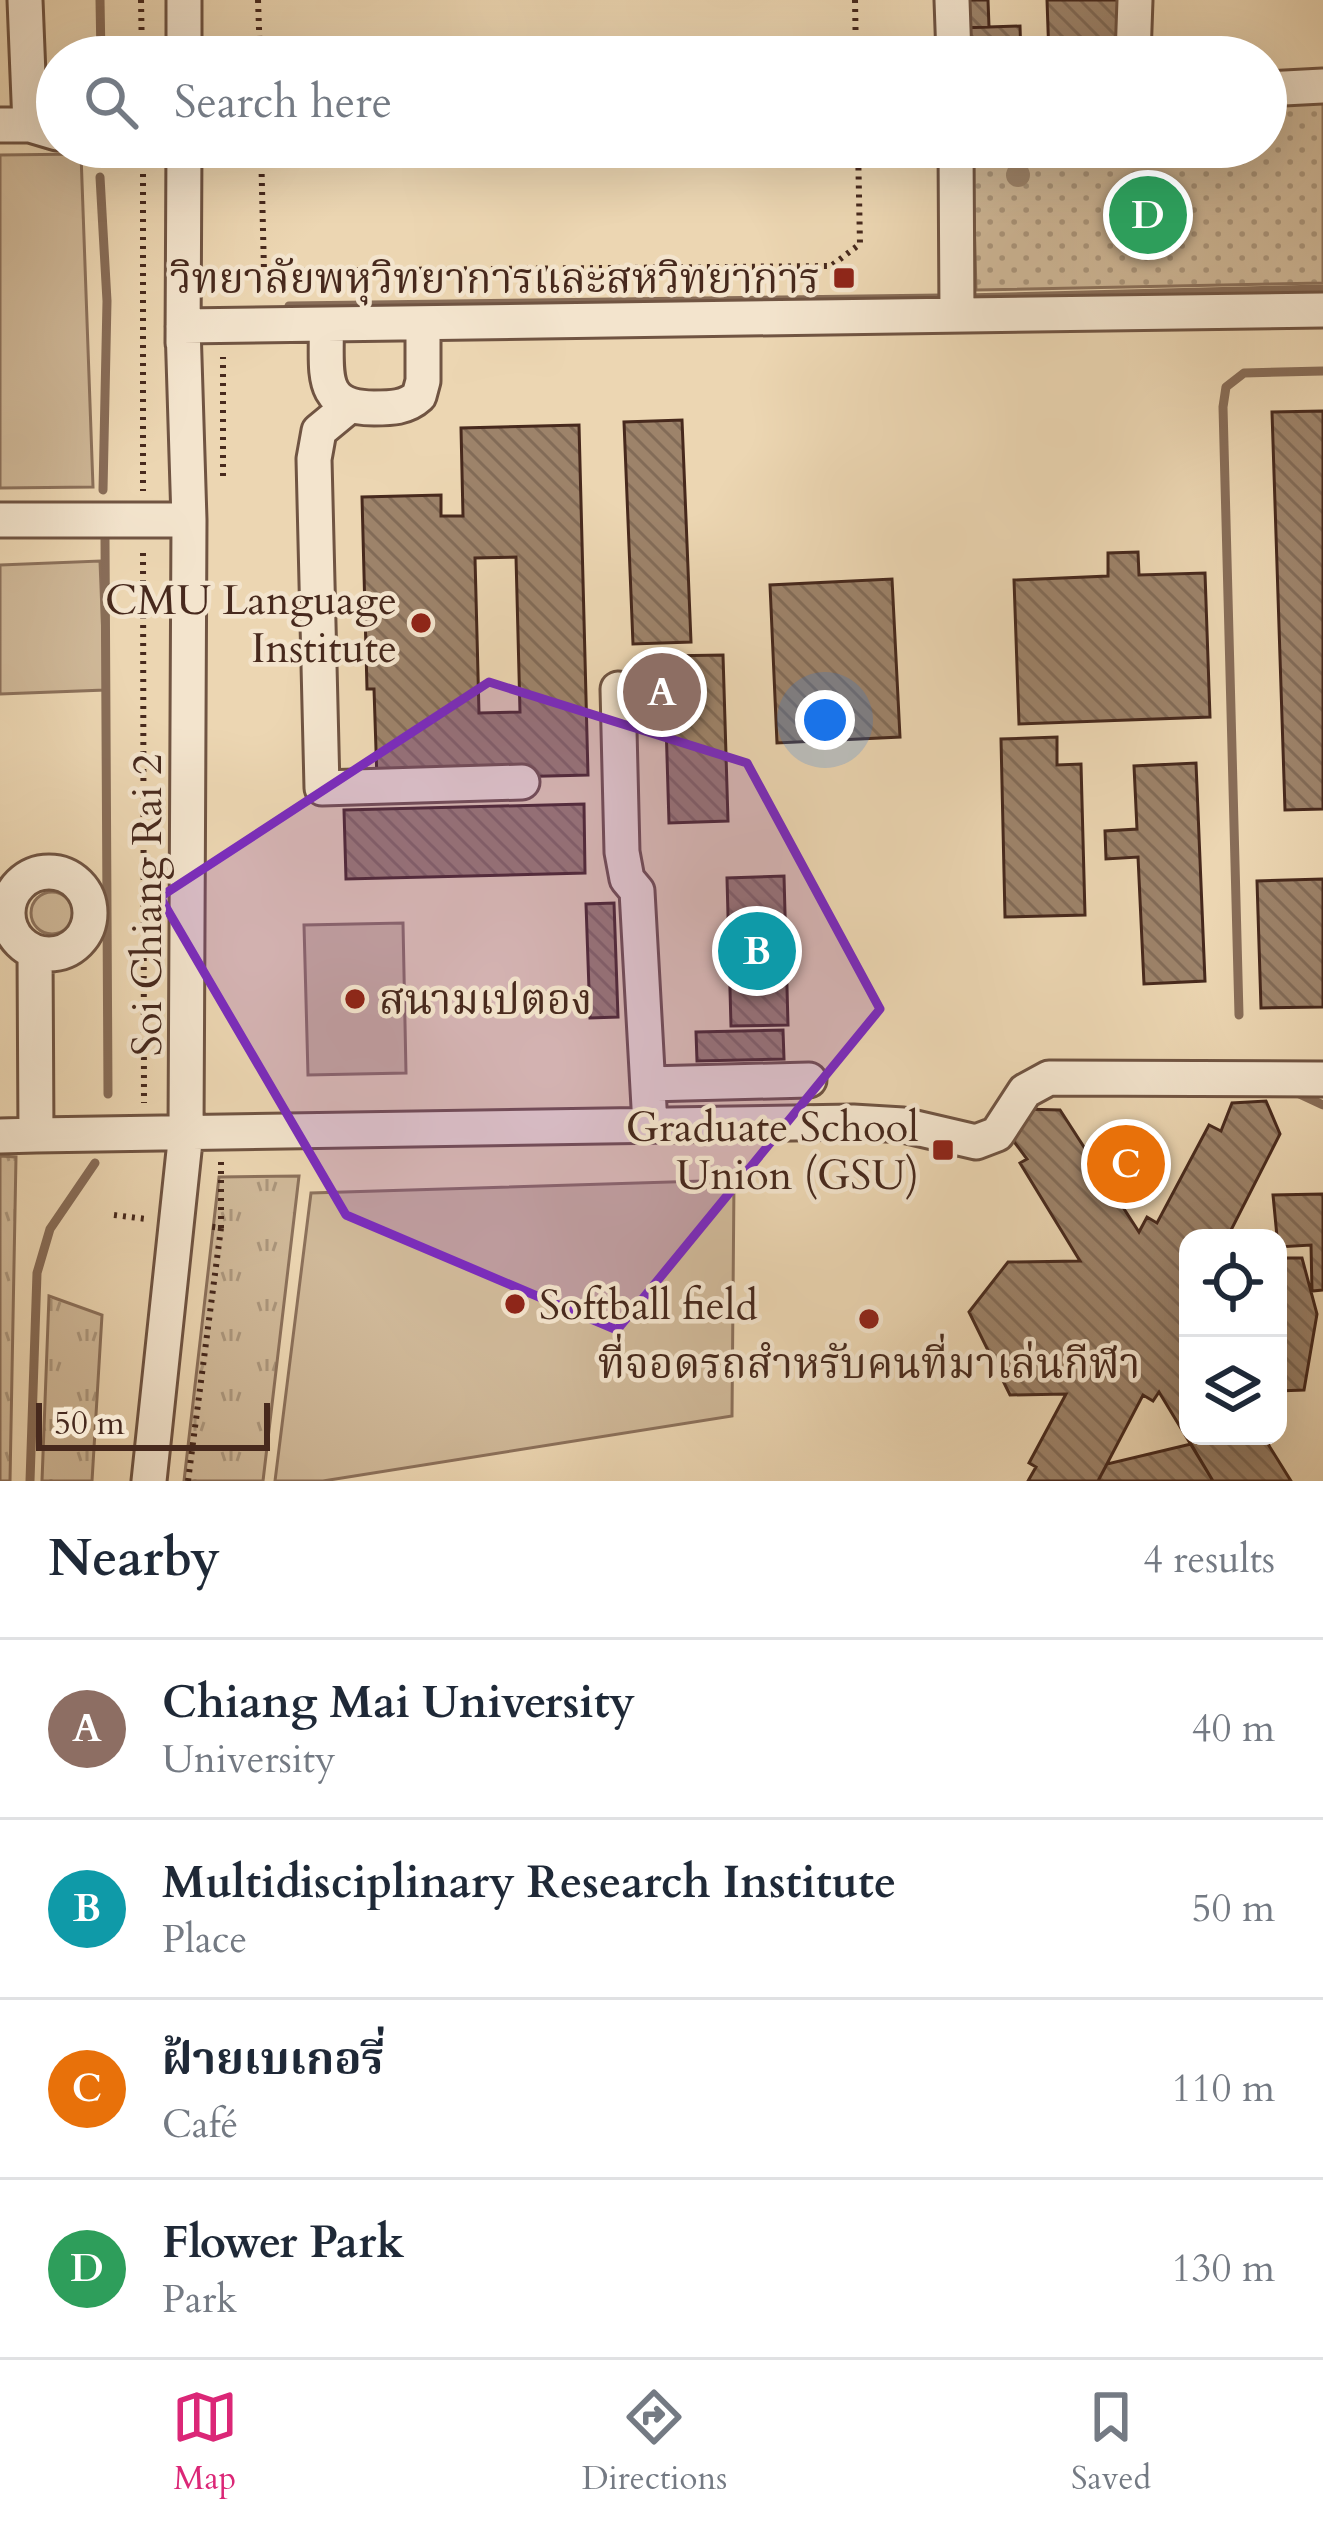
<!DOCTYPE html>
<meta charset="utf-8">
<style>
body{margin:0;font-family:Cardo,"Noto Serif Thai",serif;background:#f6f6f7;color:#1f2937}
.controls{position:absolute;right:36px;bottom:36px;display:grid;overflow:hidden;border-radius:24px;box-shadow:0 12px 48px #0002}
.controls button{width:108px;height:108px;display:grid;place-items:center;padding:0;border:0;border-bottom:3px solid #e0e1e3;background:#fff;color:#1f2937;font:60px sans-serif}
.scale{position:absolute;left:36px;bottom:30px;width:234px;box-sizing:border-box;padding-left:12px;border:6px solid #47291d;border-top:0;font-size:33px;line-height:42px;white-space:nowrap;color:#47291d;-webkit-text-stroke:9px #f3e4cd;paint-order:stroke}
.you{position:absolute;left:825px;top:720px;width:42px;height:42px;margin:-30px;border:9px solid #fff;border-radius:50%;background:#1a73e8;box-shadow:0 0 0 18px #1a73e833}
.badge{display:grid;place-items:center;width:78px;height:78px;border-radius:50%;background:#db2777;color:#fff;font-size:39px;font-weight:700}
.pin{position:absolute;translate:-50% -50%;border:6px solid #fff;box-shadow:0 3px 12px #0006}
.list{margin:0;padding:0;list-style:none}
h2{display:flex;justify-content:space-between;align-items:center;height:156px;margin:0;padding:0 48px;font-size:51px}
h2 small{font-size:39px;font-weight:400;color:#747a83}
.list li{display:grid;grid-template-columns:78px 1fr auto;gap:36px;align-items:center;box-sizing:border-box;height:180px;padding:0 48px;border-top:3px solid #e0e1e3}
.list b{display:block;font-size:45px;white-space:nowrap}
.list p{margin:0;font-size:39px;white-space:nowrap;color:#747a83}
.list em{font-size:39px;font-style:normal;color:#747a83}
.icon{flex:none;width:66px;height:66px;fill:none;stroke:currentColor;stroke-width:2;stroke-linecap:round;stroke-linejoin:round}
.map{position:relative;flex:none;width:1323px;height:1481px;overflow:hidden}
.search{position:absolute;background:#fff;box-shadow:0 12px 48px #0002;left:36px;right:36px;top:36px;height:132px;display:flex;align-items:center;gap:30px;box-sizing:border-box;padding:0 42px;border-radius:66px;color:#747a83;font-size:45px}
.sheet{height:876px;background:#fff}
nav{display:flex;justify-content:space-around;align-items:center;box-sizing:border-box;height:168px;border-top:3px solid #e0e1e3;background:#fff;font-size:33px;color:#747a83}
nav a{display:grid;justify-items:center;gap:6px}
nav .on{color:#db2777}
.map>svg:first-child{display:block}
</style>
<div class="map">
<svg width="1323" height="1481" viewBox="0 0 1323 1481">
<defs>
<pattern id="grass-tufts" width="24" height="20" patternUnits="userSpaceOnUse" patternTransform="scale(3)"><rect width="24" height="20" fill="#d0b999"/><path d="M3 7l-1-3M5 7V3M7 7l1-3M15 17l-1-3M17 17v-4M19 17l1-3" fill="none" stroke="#ab967c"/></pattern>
<pattern id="park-dots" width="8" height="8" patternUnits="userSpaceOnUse" patternTransform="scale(3)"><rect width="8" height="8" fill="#d0b999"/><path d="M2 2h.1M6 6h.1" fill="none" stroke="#ab967c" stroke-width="1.8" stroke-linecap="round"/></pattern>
<pattern id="building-back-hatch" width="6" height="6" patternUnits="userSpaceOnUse" patternTransform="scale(3)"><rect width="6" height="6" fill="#9d836a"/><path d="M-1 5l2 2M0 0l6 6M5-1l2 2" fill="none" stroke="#826b57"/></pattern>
</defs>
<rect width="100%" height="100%" fill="#ecd6b2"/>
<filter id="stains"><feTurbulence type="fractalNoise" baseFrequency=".00167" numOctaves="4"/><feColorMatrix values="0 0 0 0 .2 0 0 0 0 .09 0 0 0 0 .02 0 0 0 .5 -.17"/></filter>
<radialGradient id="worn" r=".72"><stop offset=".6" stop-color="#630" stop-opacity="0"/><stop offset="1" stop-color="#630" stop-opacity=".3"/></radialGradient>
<!-- grass -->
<path fill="url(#grass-tufts)" stroke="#8c715b" stroke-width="3" d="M31 913a21 21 0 1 1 42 0a21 21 0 1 1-42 0Z
M 0,1156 L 16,1157 L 10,1481 L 0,1481 Z
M 299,1176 L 263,1481 L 184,1481 L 219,1177 Z
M 49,1296 L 102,1315 L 92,1481 L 42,1481 Z"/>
<!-- park -->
<path fill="url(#park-dots)" stroke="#8c715b" stroke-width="3" d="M 1323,102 L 1323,283 L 976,290 L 972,147 L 1266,147 L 1266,104 Z"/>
<!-- garden -->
<path fill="#d0b999" stroke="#8c715b" stroke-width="3" d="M 81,154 L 93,487 L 0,488 L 0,155 Z
M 100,561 L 105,690 L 0,694 L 0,565 Z
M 403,923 L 406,1073 L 308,1075 L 304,925 Z
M 734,1180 L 732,1416 L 323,1481 L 275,1481 L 311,1193 Z"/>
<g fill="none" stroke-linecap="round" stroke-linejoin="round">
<!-- stream -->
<path stroke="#886d58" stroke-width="9" d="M 100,0 L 101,57
M 100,177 L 107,301 L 103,490
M 964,298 L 1323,289
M 289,306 L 942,298
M 105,539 L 108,1094
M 1239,1015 L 1223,407 L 1226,387 L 1244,373 L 1323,371
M 1295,1092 L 1323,1105
M 30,1481 L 37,1273 L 50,1229 L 95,1163"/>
</g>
<!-- building -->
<path fill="url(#building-back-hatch)" stroke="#47291d" stroke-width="3" fill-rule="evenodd" d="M 958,0 L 988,0 L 989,27 L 959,28 Z
M 1047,0 L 1127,0 L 1129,57 L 1049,57 Z
M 1020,26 L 1021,57 L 960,57 L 959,28 Z
M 1323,411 L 1323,809 L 1285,810 L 1272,412 Z
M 682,420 L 691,642 L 633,644 L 624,422 Z
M 579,425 L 588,775 L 377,780 L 374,689 L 367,689 L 362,497 L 441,495 L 441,516 L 463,516 L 461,428 ZM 516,557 L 520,712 L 479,713 L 475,558 Z
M 1138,552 L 1139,575 L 1205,573 L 1210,717 L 1019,724 L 1014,580 L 1108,576 L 1108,553 Z
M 892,579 L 900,737 L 777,743 L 770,585 Z
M 723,655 L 728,821 L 669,823 L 664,656 Z
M 1057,737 L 1057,765 L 1081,764 L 1085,915 L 1005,917 L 1001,739 Z
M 1196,763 L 1205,981 L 1144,984 L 1138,857 L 1106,859 L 1105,831 L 1137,829 L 1134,766 Z
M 584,804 L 585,873 L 346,879 L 344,810 Z
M 784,876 L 788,1025 L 731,1026 L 727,878 Z
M 1323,879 L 1323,1007 L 1261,1008 L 1257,881 Z
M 614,903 L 618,1017 L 590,1018 L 586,904 Z
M 783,1030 L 784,1059 L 697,1061 L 696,1032 Z
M 1266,1101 L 1280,1134 L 1227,1238 L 1188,1238 L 1188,1436 L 1263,1436 L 1291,1481 L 1213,1481 L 1159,1392 L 1153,1401 L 1143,1395 L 1098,1481 L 1028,1481 L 1036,1467 L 1029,1463 L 1066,1394 L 1010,1395 L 969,1312 L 1008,1262 L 1080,1261 L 1020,1163 L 1027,1159 L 1009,1135 L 1023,1109 L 1060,1110 L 1139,1232 L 1147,1217 L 1157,1223 L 1209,1125 L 1221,1131 L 1232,1103 Z
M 1323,1194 L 1323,1290 L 1312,1291 L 1311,1245 L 1278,1247 L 1273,1195 Z
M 1278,1258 L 1302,1258 L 1317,1314 L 1304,1390 L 1278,1391 Z
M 1191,1444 L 1213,1481 L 1098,1481 L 1107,1464 Z"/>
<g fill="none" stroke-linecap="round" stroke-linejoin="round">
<defs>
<path id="minor" d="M 25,0 L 30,125
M 952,0 L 954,57
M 184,57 L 184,0
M 1133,57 L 1135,0
M 1266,89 L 1323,86
M 0,125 L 30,125 L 57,133
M 956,147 L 957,314
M 326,325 C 328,370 316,408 374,408 C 391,408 406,408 419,396 L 423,381 L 423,324
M 183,343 L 184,147
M 348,407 L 319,431 L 314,459 L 322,788 L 522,782
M 0,520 L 189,520
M 618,689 L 622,852 L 627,879 L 637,891 L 650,1125
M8 913a41 41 0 1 1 82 0a41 41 0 1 1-82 0Z
M 35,952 L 36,1135 L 853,1122 L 903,1125 L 976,1142 L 997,1134 L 1025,1091 L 1049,1078 L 1323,1079
M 648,1084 L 809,1080
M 0,1136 L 36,1135
M 149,1481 L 186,1132 L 189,520 L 183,326 L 1323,310"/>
</defs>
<!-- minor casing -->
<use href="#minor" stroke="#705442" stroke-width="39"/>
<!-- path -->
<path stroke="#47291d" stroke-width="6" stroke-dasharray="3 6" stroke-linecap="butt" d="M 141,0 L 142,57
M 258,0 L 260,57
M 855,0 L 856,57
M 143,147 L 143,491
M 261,147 L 264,271 L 831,266 L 860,244 L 858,147
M 223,476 L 223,357
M 143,553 L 144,1103
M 114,1215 L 146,1219
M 221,1228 L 221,1161
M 188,1481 L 221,1228 L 207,1226"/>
<!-- minor -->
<use href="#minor" stroke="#f3e4cd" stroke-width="33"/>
</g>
<!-- trees -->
<circle fill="#a0876e" cx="1018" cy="175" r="12"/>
<!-- marked area -->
<path fill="#7b2cbf" fill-opacity="0.2" stroke="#7b2cbf" stroke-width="9" stroke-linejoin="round" d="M 489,682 L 747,763 L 880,1009 L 617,1330 L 346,1215 L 160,897 Z"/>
<!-- markers -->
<g fill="#8f2418" stroke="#f3e4cd" stroke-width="4.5">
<rect x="832" y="266" width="24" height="24" rx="6"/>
<circle cx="421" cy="623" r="12"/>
<circle cx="355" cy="999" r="12"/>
<rect x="931" y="1138" width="24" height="24" rx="6"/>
<circle cx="515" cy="1304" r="12"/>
<circle cx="869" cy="1319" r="12"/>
</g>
<g text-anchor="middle" stroke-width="9" stroke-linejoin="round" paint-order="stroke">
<!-- poi labels -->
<g font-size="42" fill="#47291d" stroke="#f3e4cd" text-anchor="end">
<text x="820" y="293">วิทยาลัยพหุวิทยาการและสหวิทยาการ</text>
<text x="397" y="614">CMU Language<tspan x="397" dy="48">Institute</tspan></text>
<text x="379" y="1014" text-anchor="start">สนามเปตอง</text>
<text x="919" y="1141">Graduate School<tspan x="919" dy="48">Union (GSU)</tspan></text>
<text x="539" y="1319" text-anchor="start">Softball field</text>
<text x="869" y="1378" text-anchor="middle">ที่จอดรถสำหรับคนที่มาเล่นกีฬา</text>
</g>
<!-- street labels -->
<g font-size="42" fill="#47291d" stroke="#f3e4cd">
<text transform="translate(146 905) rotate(-90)" y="15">Soi Chiang Rai 2</text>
</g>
</g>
<rect width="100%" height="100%" filter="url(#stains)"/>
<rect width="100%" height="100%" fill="url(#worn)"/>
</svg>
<div class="controls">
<button><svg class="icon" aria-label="locate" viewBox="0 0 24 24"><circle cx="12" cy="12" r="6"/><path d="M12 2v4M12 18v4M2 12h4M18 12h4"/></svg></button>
<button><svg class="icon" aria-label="layers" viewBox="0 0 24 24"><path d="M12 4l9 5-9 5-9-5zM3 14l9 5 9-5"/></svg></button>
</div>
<div class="scale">50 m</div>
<div class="you"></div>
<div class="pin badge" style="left:662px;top:692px;background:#8d6e63">A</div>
<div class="pin badge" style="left:757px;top:951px;background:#0f9aa8">B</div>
<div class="pin badge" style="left:1126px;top:1164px;background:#e8710a">C</div>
<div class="pin badge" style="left:1148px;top:215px;background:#2e9e5b">D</div>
<div class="search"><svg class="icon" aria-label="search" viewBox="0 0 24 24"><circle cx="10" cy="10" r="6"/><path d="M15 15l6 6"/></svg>Search here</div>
</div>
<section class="sheet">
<h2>Nearby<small>4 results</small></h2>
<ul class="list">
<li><span class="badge" style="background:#8d6e63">A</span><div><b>Chiang Mai University</b><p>University</p></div><em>40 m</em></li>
<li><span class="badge" style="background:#0f9aa8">B</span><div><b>Multidisciplinary Research Institute</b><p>Place</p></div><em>50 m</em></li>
<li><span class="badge" style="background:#e8710a">C</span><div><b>ฝ้ายเบเกอรี่</b><p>Café</p></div><em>110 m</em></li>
<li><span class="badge" style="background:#2e9e5b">D</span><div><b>Flower Park</b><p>Park</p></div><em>130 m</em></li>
</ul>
</section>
<nav>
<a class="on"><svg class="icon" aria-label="map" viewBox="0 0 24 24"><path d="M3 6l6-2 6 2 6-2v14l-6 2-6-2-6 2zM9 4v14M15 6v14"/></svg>Map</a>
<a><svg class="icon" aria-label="directions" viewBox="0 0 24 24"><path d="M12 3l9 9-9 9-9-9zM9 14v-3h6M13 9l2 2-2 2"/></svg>Directions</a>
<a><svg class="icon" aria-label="saved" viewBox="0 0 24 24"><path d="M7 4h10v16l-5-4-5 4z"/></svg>Saved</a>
</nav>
